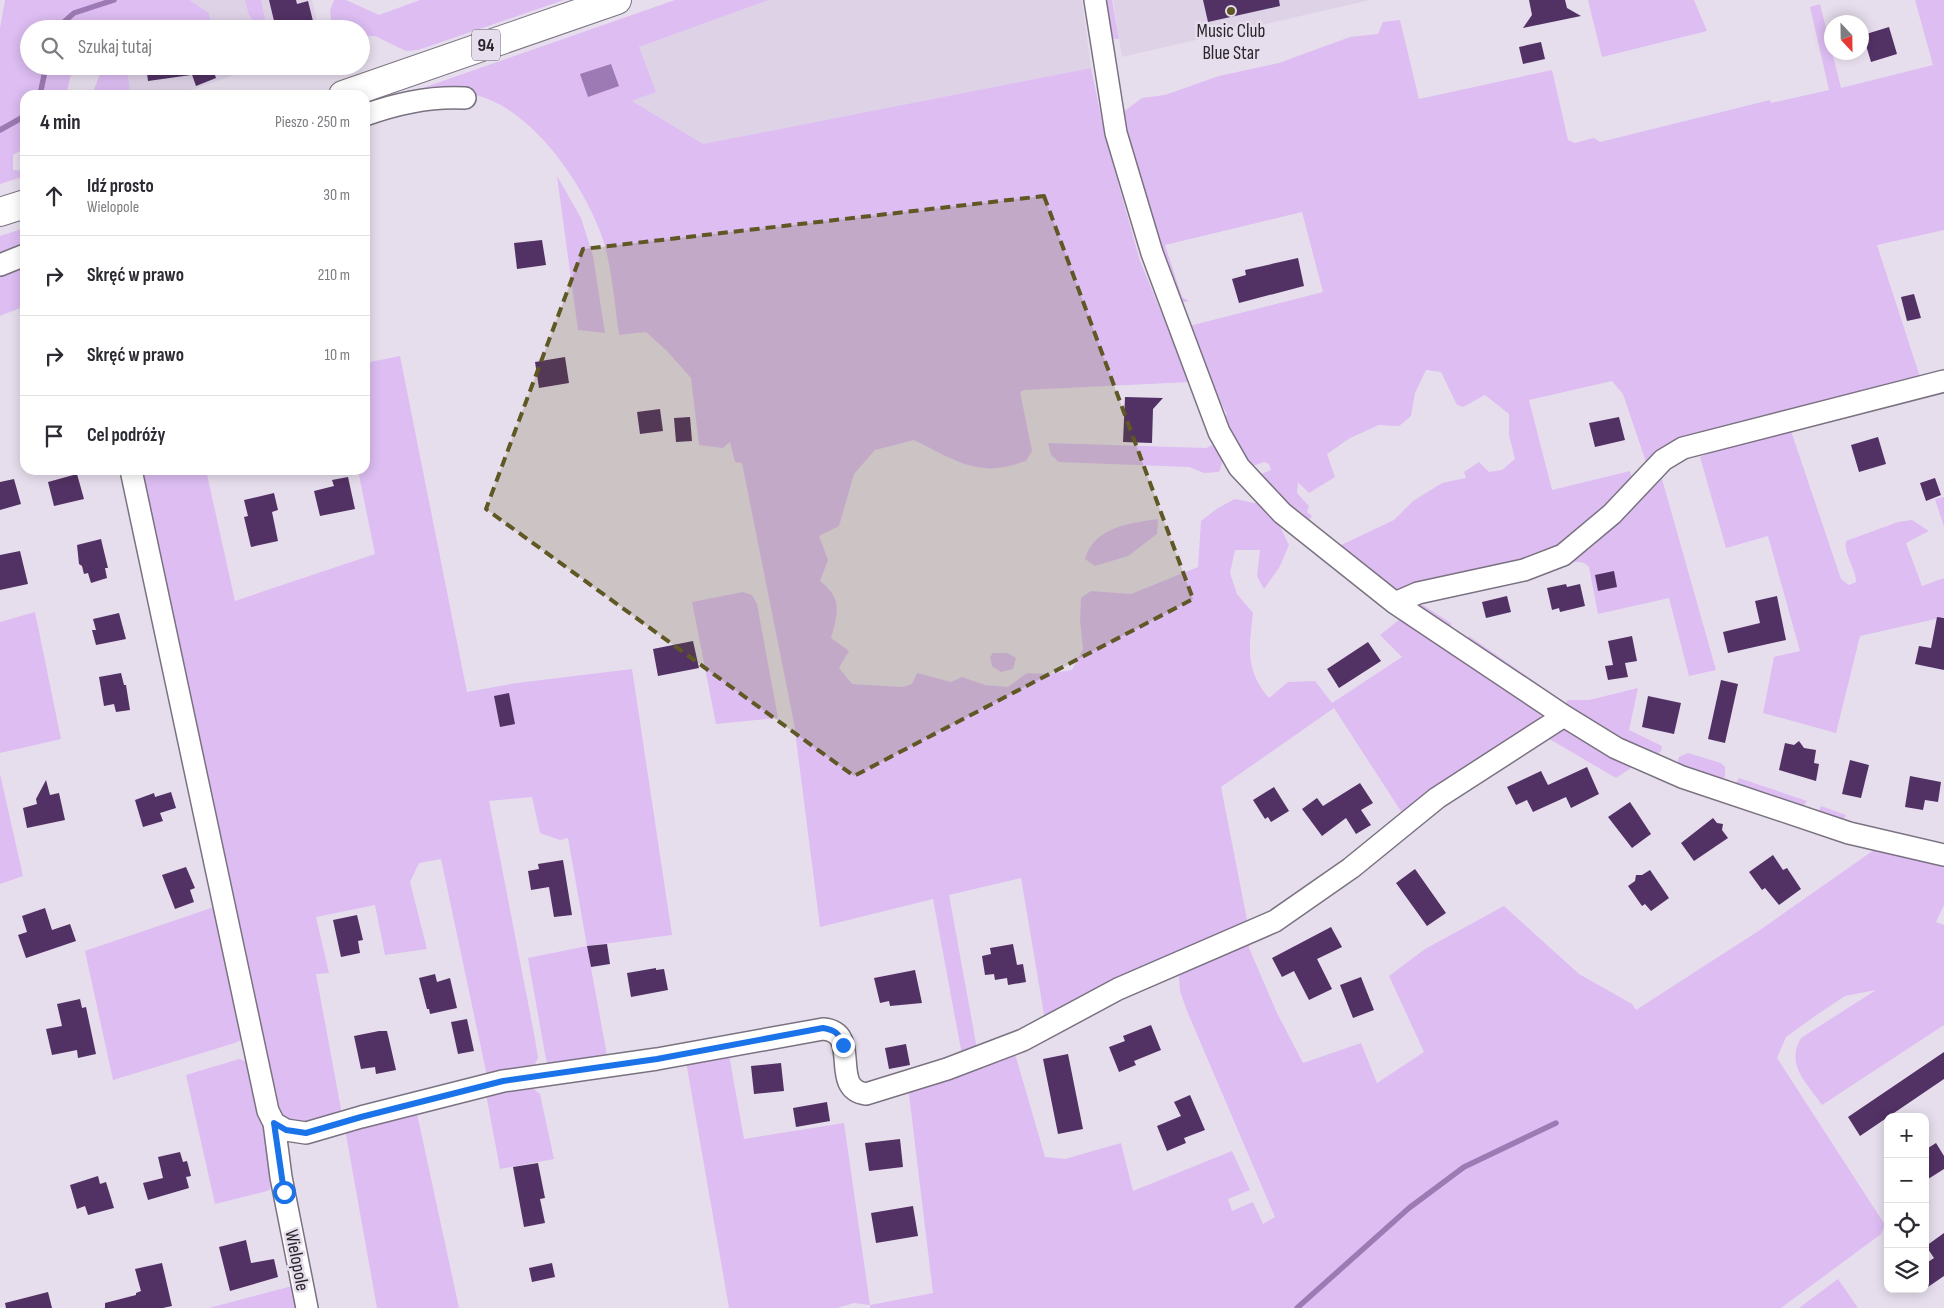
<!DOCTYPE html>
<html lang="pl">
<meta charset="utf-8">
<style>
body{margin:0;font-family:"Sofia Sans Condensed",sans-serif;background:#f2f2f3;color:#2b2b33}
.controls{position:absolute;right:15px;bottom:15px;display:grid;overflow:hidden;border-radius:10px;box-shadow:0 2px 12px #0003}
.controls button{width:45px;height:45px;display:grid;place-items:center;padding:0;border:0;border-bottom:1px solid #e1e1e2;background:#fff;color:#2b2b33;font:25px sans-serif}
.compass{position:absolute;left:1824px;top:15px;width:45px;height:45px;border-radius:50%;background:#fff;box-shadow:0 2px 12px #0003;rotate:158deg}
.stop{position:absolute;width:15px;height:15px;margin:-11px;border:4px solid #1a73e8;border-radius:50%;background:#fff}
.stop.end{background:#1a73e8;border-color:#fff;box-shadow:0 1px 5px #0008}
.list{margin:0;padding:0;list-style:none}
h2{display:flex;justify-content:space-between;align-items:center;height:65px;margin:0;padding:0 20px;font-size:21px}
h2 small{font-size:16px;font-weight:400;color:#7c7c81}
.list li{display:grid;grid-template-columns:32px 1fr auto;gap:15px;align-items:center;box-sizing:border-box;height:80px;padding:0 20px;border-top:1px solid #e1e1e2}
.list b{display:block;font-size:19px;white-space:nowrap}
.list p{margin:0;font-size:16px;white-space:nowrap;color:#7c7c81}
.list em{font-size:16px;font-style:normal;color:#7c7c81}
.icon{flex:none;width:28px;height:28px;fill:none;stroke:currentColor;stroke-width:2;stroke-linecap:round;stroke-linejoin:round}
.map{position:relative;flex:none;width:1944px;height:1308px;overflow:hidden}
.search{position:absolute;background:#fff;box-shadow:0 2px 12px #0003;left:20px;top:20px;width:350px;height:55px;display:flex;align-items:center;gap:12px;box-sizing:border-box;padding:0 18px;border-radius:28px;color:#7c7c81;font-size:19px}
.panel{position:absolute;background:#fff;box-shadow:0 2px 12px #0003;left:20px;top:90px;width:350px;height:385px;border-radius:15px}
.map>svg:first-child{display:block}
</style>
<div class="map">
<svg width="1944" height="1308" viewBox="0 0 1944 1308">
<rect width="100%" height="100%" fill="#e7deed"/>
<!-- built -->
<path fill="#ded2e7" d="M 162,0 L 312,0 L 319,29 L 120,29 Z
M 769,0 L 1082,0 L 1091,68 L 703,144 L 632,101 L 656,92 L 639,47 Z
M 1113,0 L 1370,0 L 1122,57 Z
M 124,66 L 261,66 L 176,95 L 130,95 Z"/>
<!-- green -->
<path fill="#ddbdf2" d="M 5,0 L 189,0 L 209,13 L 211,29 L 188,29 L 187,25 L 170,28 L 169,21 L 146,25 L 142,29 L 29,29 L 29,66 L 73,66 L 66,95 L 25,95 L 25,148 L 13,155 L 13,170 L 25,171 L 25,176 L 0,184 L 0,28 Z
M 245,0 L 261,0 L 267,29 L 261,29 L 249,15 Z
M 334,0 L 346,0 L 379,15 L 420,0 L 564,0 L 418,50 L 406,51 L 375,36 L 361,36 L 361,29 L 332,29 L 330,10 Z
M 675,0 L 769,0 L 639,47 L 656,92 L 632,101 L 703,144 L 1091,68 L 1105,136 L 1140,261 L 1190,382 L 1024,390 L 1020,392 L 1032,451 L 1026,461 C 1013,465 998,470 984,468 C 960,466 935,450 914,440 L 875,450 L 854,474 L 839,526 L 819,536 L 828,560 L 820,581 C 843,599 838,612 831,638 L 849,651 L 839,668 L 852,684 L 903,687 L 912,684 L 917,673 L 951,682 L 962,677 L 985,685 L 1008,687 L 1027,673 L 1048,674 L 1072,670 L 1083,649 L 1080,620 L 1081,598 L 1091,591 L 1131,594 L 1198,567 L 1201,521 L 1218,508 L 1235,499 L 1264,505 L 1279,525 L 1289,545 L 1279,568 L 1264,589 L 1257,576 L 1260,550 L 1235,550 L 1230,573 L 1237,594 L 1253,613 C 1249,647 1245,671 1269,698 L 1288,682 L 1315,681 L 1332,703 L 1402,657 L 1380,635 L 1400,619 L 1541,713 L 1540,722 L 1404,816 L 1334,708 L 1221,787 L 1249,930 L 1045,1020 L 1021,878 L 949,895 L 977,1049 L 962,1055 L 933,899 L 820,927 L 794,723 L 742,463 L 735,462 L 730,442 L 723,448 L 699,445 L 691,378 L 667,351 L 646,332 L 619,335 C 615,306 611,260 601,234 C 582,182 532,109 476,95 C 456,90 436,93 416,94 L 417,90 Z
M 1103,0 L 1112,0 L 1119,39 L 1115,39 L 1109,35 Z
M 1588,0 L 1694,0 L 1707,31 L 1602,57 Z
M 1915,0 L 1944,0 L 1944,230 L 1877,245 L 1921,380 L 1646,462 L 1623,394 L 1612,381 L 1529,400 L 1552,490 L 1630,471 L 1633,481 L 1554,555 L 1394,593 L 1337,547 L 1394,520 L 1413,501 L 1442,483 L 1466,478 L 1464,472 L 1479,462 L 1489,472 L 1502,470 L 1515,459 L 1509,435 L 1509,414 L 1485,395 L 1463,407 L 1457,405 L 1441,372 L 1426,370 L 1415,393 L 1411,416 L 1399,426 L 1379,425 L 1350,438 L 1327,454 L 1335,477 L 1309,493 L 1298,482 L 1297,493 L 1309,506 L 1307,512 L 1312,516 L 1310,519 L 1304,520 L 1259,475 L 1271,470 L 1269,464 L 1264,462 L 1250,467 L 1222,419 L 1227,414 L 1220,402 L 1189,326 L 1323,292 L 1302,212 L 1165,245 L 1182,297 L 1189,301 L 1181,303 L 1145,217 L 1122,113 L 1142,98 L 1165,95 L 1219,76 L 1279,63 L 1350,37 L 1378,34 L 1383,22 L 1400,20 L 1419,99 L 1552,70 L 1568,140 L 1575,143 L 1594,138 L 1600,142 L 1770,100 L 1771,103 L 1829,90 L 1810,7 L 1820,4 L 1841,88 L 1933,65 Z
M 103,66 L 127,66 L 130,95 L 92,95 Z
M 557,176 L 581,218 L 593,256 L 605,333 L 578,330 Z
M 25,228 L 25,250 L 0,258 L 0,236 Z
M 25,263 L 25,306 L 0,316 L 0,272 Z
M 400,356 L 467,692 L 517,683 L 632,669 L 672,935 L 587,946 L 608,1061 L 553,1066 L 547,1062 L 545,1054 L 528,958 L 587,946 L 568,838 L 560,840 L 540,833 L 532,797 L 489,801 L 535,1039 L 538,1058 L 534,1066 L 488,1081 L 441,859 L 419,863 L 410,882 L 427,949 L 385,955 L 375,905 L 316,917 L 329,973 L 316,974 L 341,1109 L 339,1115 L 300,1125 L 280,1117 L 137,470 L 206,470 L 235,601 L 375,554 L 358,470 L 365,470 L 365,363 Z
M 1791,431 L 1841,579 L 1849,585 L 1856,582 C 1856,569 1843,553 1846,541 L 1898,522 L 1912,520 L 1929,531 L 1906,543 L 1922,586 L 1944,578 L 1944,617 L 1860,636 L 1836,733 L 1763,713 L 1774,657 L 1800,651 L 1768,536 L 1726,548 L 1700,457 L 1719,449 Z
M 1048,443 L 1206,448 L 1217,443 C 1222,453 1224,462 1219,472 L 1204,473 L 1189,467 L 1059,462 L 1051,455 Z
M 1662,479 L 1716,670 L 1689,676 L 1669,598 L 1598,614 L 1589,567 C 1583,560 1577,562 1569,563 L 1592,547 Z
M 1944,497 L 1944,527 L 1935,499 Z
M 1158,519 L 1157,534 L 1128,556 L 1095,566 L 1085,559 C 1094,527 1130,523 1158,519 Z
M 743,592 L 752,595 L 757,604 L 778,718 L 716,724 L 692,602 Z
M 1417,601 L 1452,624 L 1449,627 L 1415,604 Z
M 35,612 L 61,739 L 0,753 L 0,622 Z
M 1469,636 L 1541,686 L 1537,687 L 1467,640 Z
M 993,653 L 1008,653 L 1016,658 L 1013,669 L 1001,672 L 992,666 L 990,657 Z
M 1638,688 L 1629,730 L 1662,746 L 1661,751 L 1657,756 L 1650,755 L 1564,706 L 1568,700 L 1589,700 Z
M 1567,726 L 1634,766 L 1616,778 L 1546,737 Z
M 1688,753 L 1721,763 L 1725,767 L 1725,777 L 1720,780 L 1677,764 L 1679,757 Z
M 0,774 L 23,876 L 0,884 Z
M 1739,778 L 1807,801 L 1802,808 L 1735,785 Z
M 1821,806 L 1846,815 L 1842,822 L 1818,814 Z
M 1874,850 L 1944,864 L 1944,905 L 1936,922 L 1944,925 L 1944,1025 L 1822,1105 C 1807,1083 1785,1065 1801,1038 L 1876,990 L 1845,996 L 1815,1016 L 1786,1037 L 1777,1058 L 1885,1225 L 1881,1234 L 1781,1308 L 870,1308 L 870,1305 L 854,1303 L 837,1308 L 729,1308 L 687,1067 L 683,1061 L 728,1049 L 744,1139 L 844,1123 L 870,1305 L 933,1293 L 908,1086 L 1011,1051 L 1016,1057 L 1045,1157 L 1065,1159 L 1121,1143 L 1133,1191 L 1232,1151 L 1250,1190 L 1228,1199 L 1232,1211 L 1253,1202 L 1263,1224 L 1275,1217 L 1187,1011 L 1180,991 L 1179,977 L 1185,967 L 1249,942 L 1249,948 L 1277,1013 L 1303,1063 L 1361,1043 L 1377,1083 L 1424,1052 L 1389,976 L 1425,949 L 1504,906 L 1579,974 L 1632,1004 L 1636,1010 L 1760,930 Z
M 217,906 L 243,1039 L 235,1043 L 113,1080 L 85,951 Z
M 239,1059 L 245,1061 L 251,1068 L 275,1180 L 274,1187 L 267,1191 L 215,1204 L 186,1075 Z
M 530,1086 L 540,1094 L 554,1159 L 500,1169 L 486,1094 Z
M 416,1109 L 459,1308 L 377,1308 L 345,1129 Z
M 1838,1279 L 1858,1308 L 1799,1308 Z
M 296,1285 L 300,1308 L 209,1308 Z"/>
<!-- water -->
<path fill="#9d7ab3" d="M 611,64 L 619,86 L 588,97 L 580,74 Z"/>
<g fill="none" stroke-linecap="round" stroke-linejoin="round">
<!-- stream -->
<path stroke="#9d7ab3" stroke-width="5.5" d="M 56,29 L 74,13 L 114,0
M 40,95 L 46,66
M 0,130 L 25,116
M 1297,1308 L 1409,1208 L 1464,1167 L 1556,1123"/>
</g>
<!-- building -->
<path fill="#523164" d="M 269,0 L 296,0 L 297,4 L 308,1 L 315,29 L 276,29 Z
M 1203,0 L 1279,0 L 1280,6 L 1208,22 Z
M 1529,0 L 1565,0 L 1567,8 L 1581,16 L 1523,28 L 1532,15 Z
M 1889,27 L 1897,54 L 1871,62 L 1863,35 Z
M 1541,42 L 1545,59 L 1523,64 L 1519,47 Z
M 146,66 L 212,66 L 216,78 L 196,86 L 190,69 L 191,75 L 148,81 Z
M 542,240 L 546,265 L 517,269 L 514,243 Z
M 1298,258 L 1304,286 L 1239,303 L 1232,279 L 1246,275 L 1245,270 Z
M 1914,294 L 1921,318 L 1907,321 L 1901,297 Z
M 565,357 L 569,383 L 539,388 L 535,362 Z
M 1125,397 L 1163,398 L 1153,409 L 1152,443 L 1123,442 Z
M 660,409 L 663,431 L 640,434 L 637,412 Z
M 690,417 L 692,441 L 676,442 L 674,418 Z
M 1619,417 L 1625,440 L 1595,447 L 1589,423 Z
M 1878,437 L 1886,464 L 1859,472 L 1851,445 Z
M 77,474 L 84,499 L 54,506 L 48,482 Z
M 348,477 L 355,509 L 320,516 L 314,491 L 334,486 L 332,480 Z
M 1935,478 L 1941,495 L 1926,501 L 1920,483 Z
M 14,479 L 21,504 L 0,510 L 0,482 Z
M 274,493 L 278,510 L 272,512 L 278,541 L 251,547 L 244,517 L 248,516 L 244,500 Z
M 101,539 L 108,568 L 105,568 L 107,578 L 91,583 L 88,573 L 84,574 L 82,566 L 79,564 L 77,545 Z
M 20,551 L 28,584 L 0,590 L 0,555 Z
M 1614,571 L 1617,587 L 1598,591 L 1595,575 Z
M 1566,584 L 1567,587 L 1580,584 L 1585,606 L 1560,612 L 1559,608 L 1552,610 L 1547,588 Z
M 1507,596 L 1511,612 L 1486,618 L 1482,602 Z
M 1777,596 L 1786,640 L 1728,653 L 1723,632 L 1760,623 L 1755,601 Z
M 119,613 L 126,639 L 96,645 L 92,630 L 96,630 L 93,619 Z
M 1937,617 L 1944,618 L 1944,670 L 1915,664 L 1919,646 L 1931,648 Z
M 1632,636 L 1637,661 L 1625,663 L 1628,677 L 1608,680 L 1605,666 L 1613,665 L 1608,641 Z
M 693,641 L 699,668 L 658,676 L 653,649 Z
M 1368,642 L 1381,661 L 1339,688 L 1327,669 Z
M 121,673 L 124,685 L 126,685 L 130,710 L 116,712 L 114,704 L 104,706 L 99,677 Z
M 1721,680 L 1738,684 L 1725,743 L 1708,739 Z
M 509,693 L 515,724 L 500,727 L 494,696 Z
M 1648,696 L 1681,703 L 1674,734 L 1642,727 Z
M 1799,741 L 1804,748 L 1816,750 L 1814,763 L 1819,764 L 1816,781 L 1779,770 L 1785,743 L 1794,745 Z
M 1850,760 L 1869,765 L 1861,798 L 1842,794 Z
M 1587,767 L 1599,794 L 1571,808 L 1566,797 L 1533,812 L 1527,800 L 1516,805 L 1507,787 L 1541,771 L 1548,785 Z
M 1910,776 L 1941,782 L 1938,802 L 1925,800 L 1923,810 L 1905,807 Z
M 46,780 L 50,795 L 59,793 L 65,820 L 27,828 L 23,808 L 37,804 L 36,799 Z
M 1360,783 L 1373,803 L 1361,810 L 1371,825 L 1356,834 L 1346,818 L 1322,836 L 1302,809 L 1317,798 L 1323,806 Z
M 1274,787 L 1289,811 L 1271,822 L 1268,817 L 1265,819 L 1253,800 Z
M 171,792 L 176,808 L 160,813 L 163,821 L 143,827 L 135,800 L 154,793 L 155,797 Z
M 1630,802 L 1651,834 L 1632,848 L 1608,817 Z
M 1713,818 L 1717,823 L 1723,824 L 1722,830 L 1728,838 L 1694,861 L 1681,843 Z
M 1773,855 L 1783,870 L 1787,868 L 1801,889 L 1779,905 L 1765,888 L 1762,890 L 1749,872 Z
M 563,860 L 572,915 L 554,917 L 549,887 L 531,890 L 528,871 L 539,869 L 538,864 Z
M 186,867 L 195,888 L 190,890 L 194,902 L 175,909 L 162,875 Z
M 1415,869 L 1446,913 L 1427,926 L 1396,883 Z
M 1650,870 L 1669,898 L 1651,911 L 1645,904 L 1642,906 L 1628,886 L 1635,881 L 1636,875 L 1642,875 Z
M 45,908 L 52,930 L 70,924 L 76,941 L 26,958 L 18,935 L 27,932 L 22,916 Z
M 357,915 L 363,940 L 358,941 L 360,953 L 341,957 L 333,920 Z
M 1331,927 L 1342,947 L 1317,959 L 1332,989 L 1309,1000 L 1294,971 L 1282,977 L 1272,958 Z
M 607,944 L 610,964 L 591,967 L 587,946 Z
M 1013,944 L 1017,965 L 1023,964 L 1026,982 L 1008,985 L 1007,978 L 995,980 L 994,974 L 985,975 L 982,956 L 991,954 L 990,948 Z
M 656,968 L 656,970 L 664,969 L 668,990 L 631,997 L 627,973 Z
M 915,970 L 922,1003 L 890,1006 L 889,1001 L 880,1003 L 874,978 Z
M 435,974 L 437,982 L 450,978 L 457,1008 L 430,1014 L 429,1009 L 427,1009 L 419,978 Z
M 1361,977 L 1374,1010 L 1353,1018 L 1340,985 Z
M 80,999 L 82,1008 L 86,1007 L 96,1054 L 78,1058 L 77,1050 L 52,1055 L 46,1029 L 62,1026 L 57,1004 Z
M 467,1019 L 474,1051 L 458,1054 L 451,1022 Z
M 1151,1025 L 1161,1050 L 1134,1061 L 1136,1065 L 1119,1072 L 1109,1047 L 1125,1041 L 1123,1036 Z
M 379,1031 L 387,1031 L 396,1070 L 376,1074 L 375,1067 L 361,1069 L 354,1036 Z
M 906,1044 L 910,1065 L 889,1069 L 885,1048 Z
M 1944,1052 L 1944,1079 L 1860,1136 L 1848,1117 Z
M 1068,1054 L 1083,1129 L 1058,1134 L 1043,1059 Z
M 781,1063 L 784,1091 L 754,1094 L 751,1066 Z
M 1190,1095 L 1205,1130 L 1184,1138 L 1186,1143 L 1167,1151 L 1157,1126 L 1181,1116 L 1174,1102 Z
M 827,1102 L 830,1121 L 796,1127 L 793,1108 Z
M 900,1139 L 903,1167 L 869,1171 L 865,1143 Z
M 1936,1143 L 1944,1156 L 1944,1169 L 1925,1181 L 1925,1150 Z
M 180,1152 L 183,1162 L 187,1161 L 191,1176 L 186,1177 L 189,1188 L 148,1200 L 143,1183 L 163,1178 L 158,1157 Z
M 538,1163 L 545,1198 L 540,1199 L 545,1223 L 524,1227 L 513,1167 Z
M 98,1176 L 100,1184 L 106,1182 L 114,1208 L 88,1215 L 85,1206 L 77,1209 L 70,1185 Z
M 913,1206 L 918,1236 L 876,1243 L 871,1213 Z
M 1944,1233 L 1944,1276 L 1925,1289 L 1925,1264 L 1934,1258 L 1926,1246 Z
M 246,1240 L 251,1263 L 274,1259 L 278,1277 L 230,1291 L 219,1247 Z
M 162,1263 L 172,1306 L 163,1308 L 105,1308 L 105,1303 L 136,1295 L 136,1293 L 141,1291 L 135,1269 Z
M 552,1263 L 555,1277 L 532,1282 L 529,1268 Z
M 48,1292 L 52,1308 L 6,1308 L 5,1303 Z"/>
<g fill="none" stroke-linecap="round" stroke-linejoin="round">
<defs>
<path id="street" d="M 1095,0 L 1116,133 L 1152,253 L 1219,432 L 1239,467 L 1282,513 L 1395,603 L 1564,716 L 1616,748 L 1682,777 L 1849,833 L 1944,855
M 365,115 C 398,103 430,96 465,98
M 0,265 L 25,255
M 131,470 L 268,1111 L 274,1123 L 286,1130 L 306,1133 L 361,1117 L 503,1081 L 657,1059 L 823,1029 C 863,1032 828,1089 866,1094 L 947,1069 L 1023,1040 L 1118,989 L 1275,921 L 1351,868 L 1437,798 L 1564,716
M 1395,603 L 1418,593 L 1524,570 L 1563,555 L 1612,514 L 1663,460 L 1683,448 L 1944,381
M 274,1123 L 281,1177 L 307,1308"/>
<path id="primary" d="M 343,95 L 617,0
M 0,212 L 25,204"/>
</defs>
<!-- street casing -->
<use href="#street" stroke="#7a7280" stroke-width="24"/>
<!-- primary casing -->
<use href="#primary" stroke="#7a7280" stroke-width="30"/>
<!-- street -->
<use href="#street" stroke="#fff" stroke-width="21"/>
<!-- primary -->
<use href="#primary" stroke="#fff" stroke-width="28"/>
</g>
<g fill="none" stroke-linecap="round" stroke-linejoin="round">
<!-- route -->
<path stroke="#1a73e8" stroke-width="6" d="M 284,1192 L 274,1123 L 286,1130 L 306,1133 L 361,1117 L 503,1081 L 657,1059 L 823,1028 C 835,1030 839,1033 843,1045"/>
</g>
<!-- marked area -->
<path fill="#5f5824" fill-opacity="0.2" stroke="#5f5824" stroke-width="4" stroke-dasharray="10 6" stroke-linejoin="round" d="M 1044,196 L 1193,599 L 854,776 L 486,509 L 583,249 Z"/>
<!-- markers -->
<circle fill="#5f5824" stroke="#e7deed" stroke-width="2" cx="1231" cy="11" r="5"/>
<g text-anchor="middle" stroke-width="5" stroke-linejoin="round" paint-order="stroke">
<!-- shield labels -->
<rect fill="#e7deed" stroke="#625d65" stroke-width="1" x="472" y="29.5" width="28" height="31" rx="4"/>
<g font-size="18" font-weight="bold" fill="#29262b">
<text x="486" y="51">94</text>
</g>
<!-- poi labels -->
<g font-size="19" fill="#29262b" stroke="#e7deed">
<text x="1231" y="37">Music Club<tspan x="1231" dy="22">Blue Star</tspan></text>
</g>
<!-- street labels -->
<g font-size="19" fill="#29262b" stroke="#e7deed">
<text transform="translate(298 1260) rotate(79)" y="7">Wielopole</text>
</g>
</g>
</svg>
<div class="controls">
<button>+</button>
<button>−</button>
<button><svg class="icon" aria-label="locate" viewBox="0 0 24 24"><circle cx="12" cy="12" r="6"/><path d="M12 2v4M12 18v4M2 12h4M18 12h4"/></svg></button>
<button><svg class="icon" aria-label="layers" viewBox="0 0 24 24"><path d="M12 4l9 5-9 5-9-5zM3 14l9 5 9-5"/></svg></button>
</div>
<svg class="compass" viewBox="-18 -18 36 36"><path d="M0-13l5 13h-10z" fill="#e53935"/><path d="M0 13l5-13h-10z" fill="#7c7c81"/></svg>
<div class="stop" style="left:284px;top:1192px"></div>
<div class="stop end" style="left:843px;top:1045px"></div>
<div class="search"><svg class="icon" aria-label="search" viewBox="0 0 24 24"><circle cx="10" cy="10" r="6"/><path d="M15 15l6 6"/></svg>Szukaj tutaj</div>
<section class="panel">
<h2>4 min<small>Pieszo · 250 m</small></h2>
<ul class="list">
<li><svg class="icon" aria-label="ahead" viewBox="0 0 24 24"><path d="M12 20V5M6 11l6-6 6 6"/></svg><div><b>Idź prosto</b><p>Wielopole</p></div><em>30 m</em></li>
<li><svg class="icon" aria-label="right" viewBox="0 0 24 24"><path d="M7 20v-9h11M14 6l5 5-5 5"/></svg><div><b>Skręć w prawo</b></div><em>210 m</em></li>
<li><svg class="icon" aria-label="right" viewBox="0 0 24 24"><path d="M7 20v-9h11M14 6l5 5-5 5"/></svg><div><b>Skręć w prawo</b></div><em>10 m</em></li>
<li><svg class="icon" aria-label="arrive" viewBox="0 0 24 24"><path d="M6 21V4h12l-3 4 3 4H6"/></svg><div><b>Cel podróży</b></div></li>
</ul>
</section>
</div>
